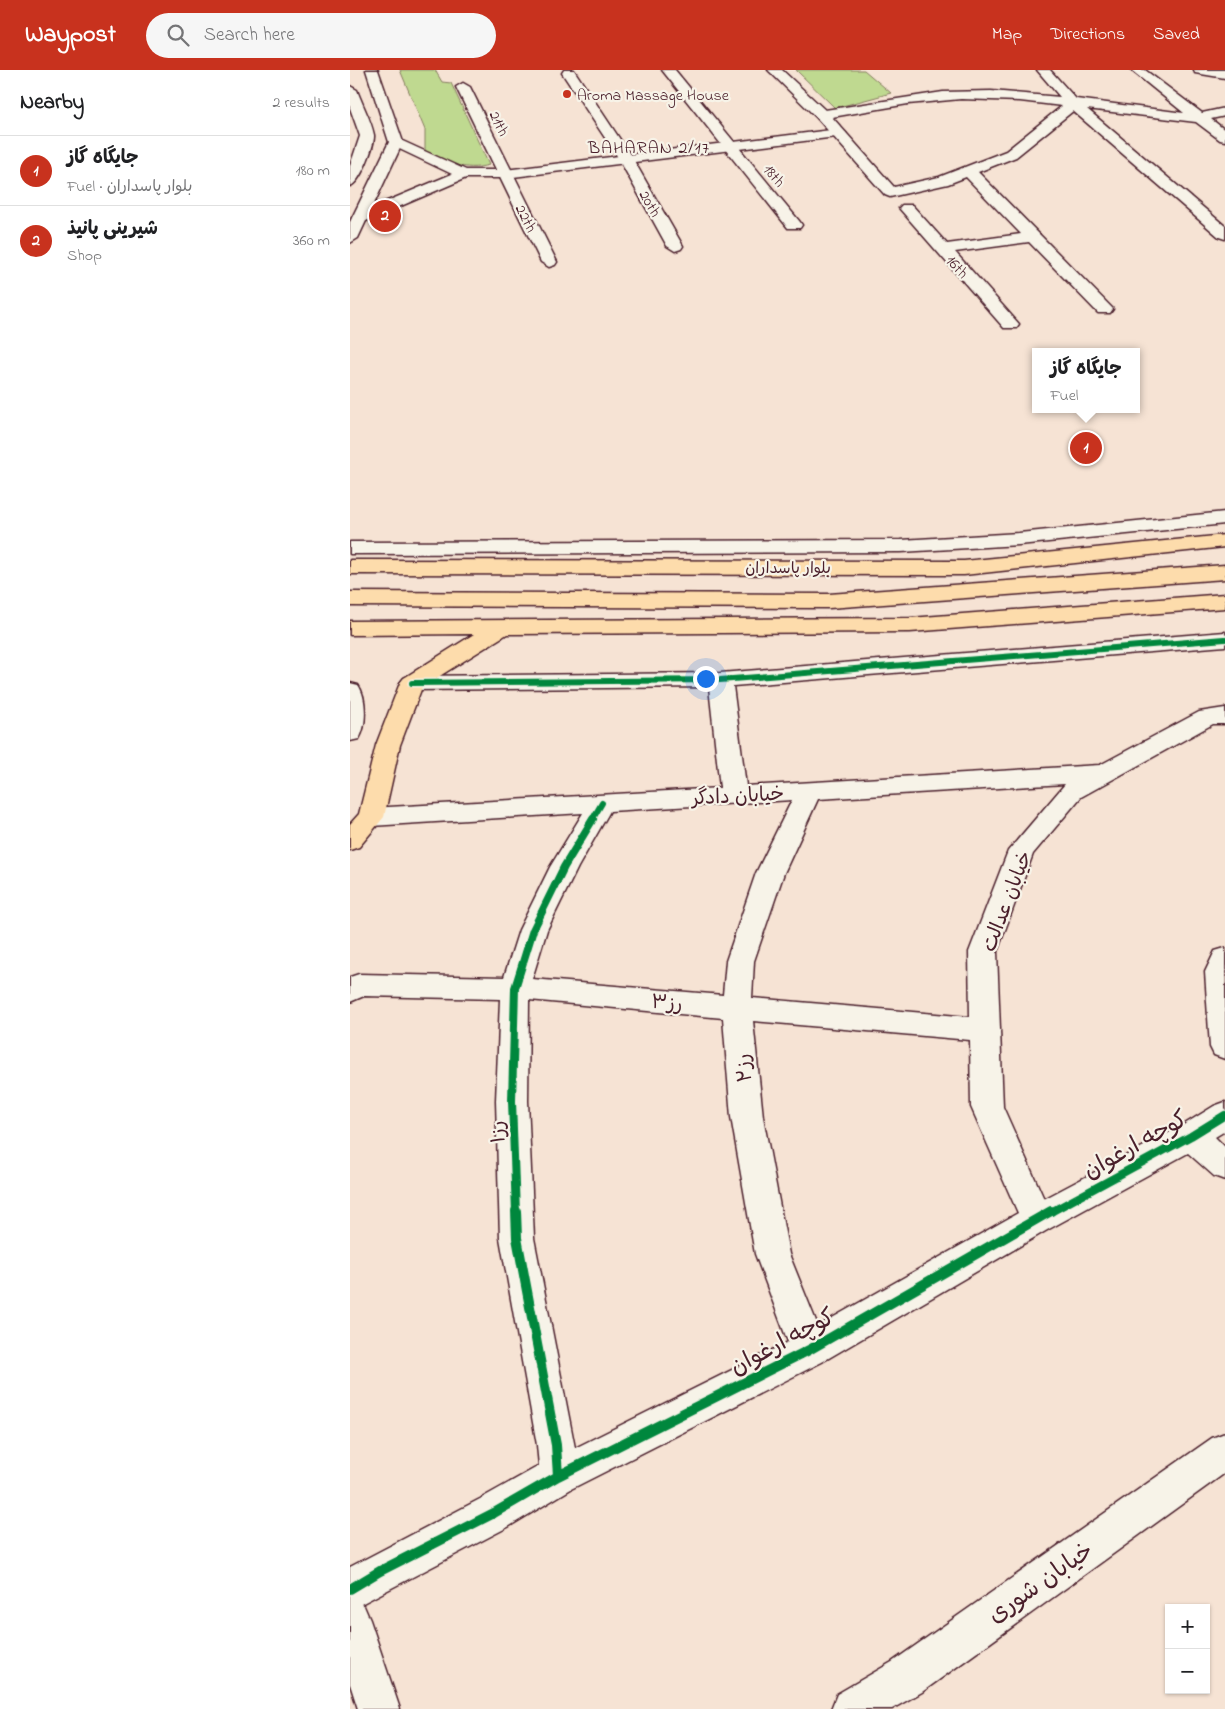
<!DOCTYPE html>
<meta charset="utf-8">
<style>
body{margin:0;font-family:"Indie Flower","Playpen Sans Arabic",sans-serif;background:#f6f6f6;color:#202124}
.controls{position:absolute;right:15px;bottom:15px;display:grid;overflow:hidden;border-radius:0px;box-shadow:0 1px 4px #0004}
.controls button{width:45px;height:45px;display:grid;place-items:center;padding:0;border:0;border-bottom:1px solid #e0e0e0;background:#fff;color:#202124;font:25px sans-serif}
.you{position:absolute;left:355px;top:608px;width:18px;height:18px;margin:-12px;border:4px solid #fff;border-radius:50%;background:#1a73e8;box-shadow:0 0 0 8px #1a73e833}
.badge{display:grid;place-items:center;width:32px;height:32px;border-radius:50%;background:#c8321e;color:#fff;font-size:16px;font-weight:700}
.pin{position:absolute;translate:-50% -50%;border:2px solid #fff;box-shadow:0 1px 5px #0006}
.popup{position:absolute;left:682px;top:278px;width:108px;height:65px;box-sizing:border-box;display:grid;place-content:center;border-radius:0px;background:#fff;filter:drop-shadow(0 1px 4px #0005);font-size:16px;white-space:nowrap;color:#757577}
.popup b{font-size:19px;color:#202124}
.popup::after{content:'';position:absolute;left:50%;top:100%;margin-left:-10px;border:10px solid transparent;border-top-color:#fff}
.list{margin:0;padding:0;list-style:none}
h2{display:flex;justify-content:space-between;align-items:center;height:65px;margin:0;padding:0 20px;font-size:21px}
h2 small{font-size:16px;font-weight:400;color:#757577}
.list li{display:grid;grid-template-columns:32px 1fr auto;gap:15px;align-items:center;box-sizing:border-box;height:70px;padding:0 20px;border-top:1px solid #e0e0e0}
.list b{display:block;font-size:19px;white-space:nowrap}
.list p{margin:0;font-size:16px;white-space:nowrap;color:#757577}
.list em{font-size:16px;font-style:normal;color:#757577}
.icon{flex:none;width:28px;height:28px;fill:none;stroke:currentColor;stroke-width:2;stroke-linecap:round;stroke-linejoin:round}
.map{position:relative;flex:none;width:875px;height:1639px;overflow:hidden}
header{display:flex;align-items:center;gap:30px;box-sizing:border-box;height:70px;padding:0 25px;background:#c8321e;color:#fff}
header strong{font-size:24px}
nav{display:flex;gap:28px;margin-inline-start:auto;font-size:18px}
.search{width:350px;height:45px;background:#f6f6f6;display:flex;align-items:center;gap:12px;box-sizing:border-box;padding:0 18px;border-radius:28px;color:#757577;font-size:19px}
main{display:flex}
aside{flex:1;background:#fff}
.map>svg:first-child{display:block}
</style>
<header>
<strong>Waypost</strong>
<div class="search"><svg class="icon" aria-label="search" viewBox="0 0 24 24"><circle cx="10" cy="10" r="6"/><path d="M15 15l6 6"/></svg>Search here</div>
<nav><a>Map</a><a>Directions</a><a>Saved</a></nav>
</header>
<main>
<aside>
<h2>Nearby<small>2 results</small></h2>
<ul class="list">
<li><span class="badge">1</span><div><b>جایگاه گاز</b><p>Fuel · بلوار پاسداران</p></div><em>180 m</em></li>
<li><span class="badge">2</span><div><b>شیرینی پانیذ</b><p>Shop</p></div><em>360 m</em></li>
</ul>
</aside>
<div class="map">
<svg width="875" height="1639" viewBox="0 0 875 1639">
<rect width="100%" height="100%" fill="#f6e3d4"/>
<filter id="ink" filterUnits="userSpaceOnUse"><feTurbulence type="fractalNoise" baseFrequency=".02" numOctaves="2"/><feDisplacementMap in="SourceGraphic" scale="10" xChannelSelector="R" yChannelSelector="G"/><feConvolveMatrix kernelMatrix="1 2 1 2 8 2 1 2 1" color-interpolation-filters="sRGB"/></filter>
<g filter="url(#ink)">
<!-- green -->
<path fill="#bfd990" stroke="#847c5e" d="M 50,0 L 85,0 L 92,12 L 101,13 L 139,95 C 114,102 97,92 75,82 L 75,60 Z
M 446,0 L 514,0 L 541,23 L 485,38 Z"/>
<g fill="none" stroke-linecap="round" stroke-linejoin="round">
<defs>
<path id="minor" d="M 214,0 L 224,0 L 283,89 L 333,176 L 331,179 L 325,181 L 317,176 L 269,89 L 212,3 Z
M 312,0 L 325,0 L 450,152 L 452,155 L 450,158 L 438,158 Z
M 418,0 L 432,0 L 475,40 L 593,22 L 641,21 L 710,27 L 687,0 L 700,0 L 726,29 L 834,43 L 781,0 L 795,0 L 852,43 L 875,38 L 875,46 L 861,49 L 875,60 L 875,71 L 870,70 L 846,52 L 737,39 L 875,156 L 875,169 L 869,167 L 723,41 L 666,87 L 628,102 L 763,239 L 760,243 L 748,243 L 679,172 L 605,182 L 669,254 L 666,258 L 654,258 L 549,138 L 552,135 L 562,135 L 597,174 L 671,164 L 616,107 L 598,114 L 540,127 L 535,125 L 467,48 ZM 611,29 L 670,31 L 712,36 L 656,81 L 589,107 L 544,117 L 482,47 L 558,34 Z
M 844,0 L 875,0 L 875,8 L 845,3 Z
M 113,13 L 120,17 L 207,192 L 205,195 L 199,197 L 191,192 L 106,17 Z
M 875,562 L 875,576 L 383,616 L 396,716 L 750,695 L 849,642 L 875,638 L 875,654 L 863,654 L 731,727 L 683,784 L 647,882 L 653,1037 L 694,1129 L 830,1057 L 864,1036 L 875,1032 L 875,1061 L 865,1067 L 875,1077 L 875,1110 L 864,1106 L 838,1083 L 699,1159 L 472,1292 L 221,1419 L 158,1457 L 11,1534 L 14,1536 L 20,1550 L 50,1639 L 8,1639 L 0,1614 L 0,1497 L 130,1429 L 189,1396 L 187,1375 L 150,1168 L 146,1031 L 150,929 L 14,926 L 0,932 L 0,907 L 9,904 L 154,907 L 169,860 L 200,797 L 233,743 L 21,756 L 12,753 L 8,747 L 12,741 L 21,738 L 370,718 L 359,617 L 62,620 L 54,618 L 50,613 L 54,608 L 62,606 L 370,603 ZM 715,714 L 658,781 L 619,882 L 620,947 L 402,928 L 404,891 L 434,803 L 468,729 ZM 442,730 L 406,803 L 376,891 L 373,925 L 182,909 L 197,860 L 228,797 L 260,741 ZM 179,930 L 373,948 L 381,1047 L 405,1184 L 438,1272 L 225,1378 L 184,1168 L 178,1031 ZM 403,951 L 620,970 L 621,1037 L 668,1143 L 468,1256 L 439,1184 L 413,1047 Z
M 875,878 L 875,989 L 864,985 L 860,977 L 855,902 L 865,881 Z
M 875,1363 L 875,1403 L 572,1622 L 542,1639 L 481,1639 L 487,1624 L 542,1592 L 862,1368 Z"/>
<path id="tertiary" d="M 489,59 L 496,63 L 494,66 L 155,108 L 116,108 L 16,151 L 10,153 L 2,148 L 4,145 L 102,104 L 41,75 L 39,72 L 41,69 L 46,68 L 116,100 L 155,100 Z"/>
<path id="secondary" d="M 16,0 L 28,0 L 53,72 L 8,168 L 0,173 L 0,152 L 39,72 Z
M 0,16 L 7,20 C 12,34 21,50 24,65 C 25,75 10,114 0,116 L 0,96 L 10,66 L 0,38 Z
M 875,442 L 875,454 L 669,475 L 551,482 L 0,484 L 0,472 L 551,470 L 669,463 Z
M 0,613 L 8,615 C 17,627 17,656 9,669 L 0,671 Z"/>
<path id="primary" d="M 875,465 L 875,477 L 614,505 L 0,504 L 0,490 L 614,491 Z
M 875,495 L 875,509 L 479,538 L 0,536 L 0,522 L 479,524 Z
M 875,524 L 875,538 L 560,562 L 157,564 L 72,617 L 50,675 L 34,747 L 9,777 L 0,780 L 0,754 L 9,744 L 26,675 L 50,613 L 54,608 L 124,564 L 0,565 L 0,551 L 560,548 Z"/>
</defs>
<!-- minor casing -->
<use href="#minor" stroke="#4a1f2b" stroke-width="3"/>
<!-- tertiary casing -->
<use href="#tertiary" stroke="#4a1f2b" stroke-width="3"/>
<!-- secondary casing -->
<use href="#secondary" stroke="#4a1f2b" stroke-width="3"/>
<!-- primary casing -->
<use href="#primary" stroke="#4a1f2b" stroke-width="3"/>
<!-- minor -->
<use href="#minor" fill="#f7f3e8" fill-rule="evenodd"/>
<!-- tertiary -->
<use href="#tertiary" fill="#f7f3e8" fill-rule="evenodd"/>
<!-- secondary -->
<use href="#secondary" fill="#f7f3e8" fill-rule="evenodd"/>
<!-- primary -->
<use href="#primary" fill="#fddcac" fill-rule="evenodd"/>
<defs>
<path id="cycleway-far2" d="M 62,613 L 370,610 L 875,569
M 242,750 L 252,733"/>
<path id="cycleway-far1" d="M 166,1143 L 162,1031 L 165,918 L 183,860 L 214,797 L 243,749
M 699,1143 L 841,1066 L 875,1045"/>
<path id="cycleway" d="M 166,1141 L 167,1168 L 206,1375 L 208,1406
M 0,1519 L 30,1501 L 144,1443 L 208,1406 L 459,1280 L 701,1141"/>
</defs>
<!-- cycleway-far2 casing -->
<use href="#cycleway-far2" stroke="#f7f3e8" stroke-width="9"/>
<!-- cycleway-far1 casing -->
<use href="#cycleway-far1" stroke="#f7f3e8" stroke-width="11"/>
<!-- cycleway casing -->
<use href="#cycleway" stroke="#f7f3e8" stroke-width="13"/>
<!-- cycleway-far2 -->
<use href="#cycleway-far2" stroke="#00873e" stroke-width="6"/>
<!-- cycleway-far1 -->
<use href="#cycleway-far1" stroke="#00873e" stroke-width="8"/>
<!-- cycleway -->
<use href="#cycleway" stroke="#00873e" stroke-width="10"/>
</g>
</g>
<!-- markers -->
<circle fill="#c8321e" stroke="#f7f3e8" stroke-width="2" cx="217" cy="24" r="5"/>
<g text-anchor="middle" stroke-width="4.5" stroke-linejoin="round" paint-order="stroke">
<!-- far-poi labels -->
<g font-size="16" fill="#4a1f2b" stroke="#f7f3e8" text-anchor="start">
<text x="227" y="30">Aroma Massage House</text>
</g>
<!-- far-street labels -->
<g font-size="16" fill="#4a1f2b" stroke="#f7f3e8">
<text transform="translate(150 53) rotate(64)" y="6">21th</text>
<text transform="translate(425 105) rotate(51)" y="6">18th</text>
<text transform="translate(301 133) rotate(60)" y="6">20th</text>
<text transform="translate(177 148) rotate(63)" y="6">22th</text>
<text transform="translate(608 196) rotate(48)" y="6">16th</text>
<text x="438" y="503">بلوار پاسداران</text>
</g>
<!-- far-neighbourhood labels -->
<g font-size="18" letter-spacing="1" fill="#4a1f2b" stroke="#f7f3e8">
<text x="299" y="83">BAHARAN 2/17</text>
</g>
<!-- street labels -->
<g font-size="20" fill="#4a1f2b" stroke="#f7f3e8">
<text transform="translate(388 725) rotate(-3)" y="7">خیابان دادگر</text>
<text transform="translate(656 831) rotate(-69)" y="7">خیابان عدالت</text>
<text transform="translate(317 932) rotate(5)" y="7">رز۳</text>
<text transform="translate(393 998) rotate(-95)" y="7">رز۲</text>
<text transform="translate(147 1062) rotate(-92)" y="7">رز۱</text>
</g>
<!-- near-street labels -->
<g font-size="24" fill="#4a1f2b" stroke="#f7f3e8">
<text transform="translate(785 1074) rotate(-29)" y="8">کوچه ارغوان</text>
<text transform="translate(432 1271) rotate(-28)" y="8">کوچه ارغوان</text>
<text transform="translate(690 1512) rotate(-35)" y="8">خیابان شوری</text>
</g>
</g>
</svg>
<div class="controls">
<button>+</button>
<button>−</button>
</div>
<div class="you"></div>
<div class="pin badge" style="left:736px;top:378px">1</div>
<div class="popup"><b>جایگاه گاز</b>Fuel</div>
<div class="pin badge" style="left:35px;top:146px">2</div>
</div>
</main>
